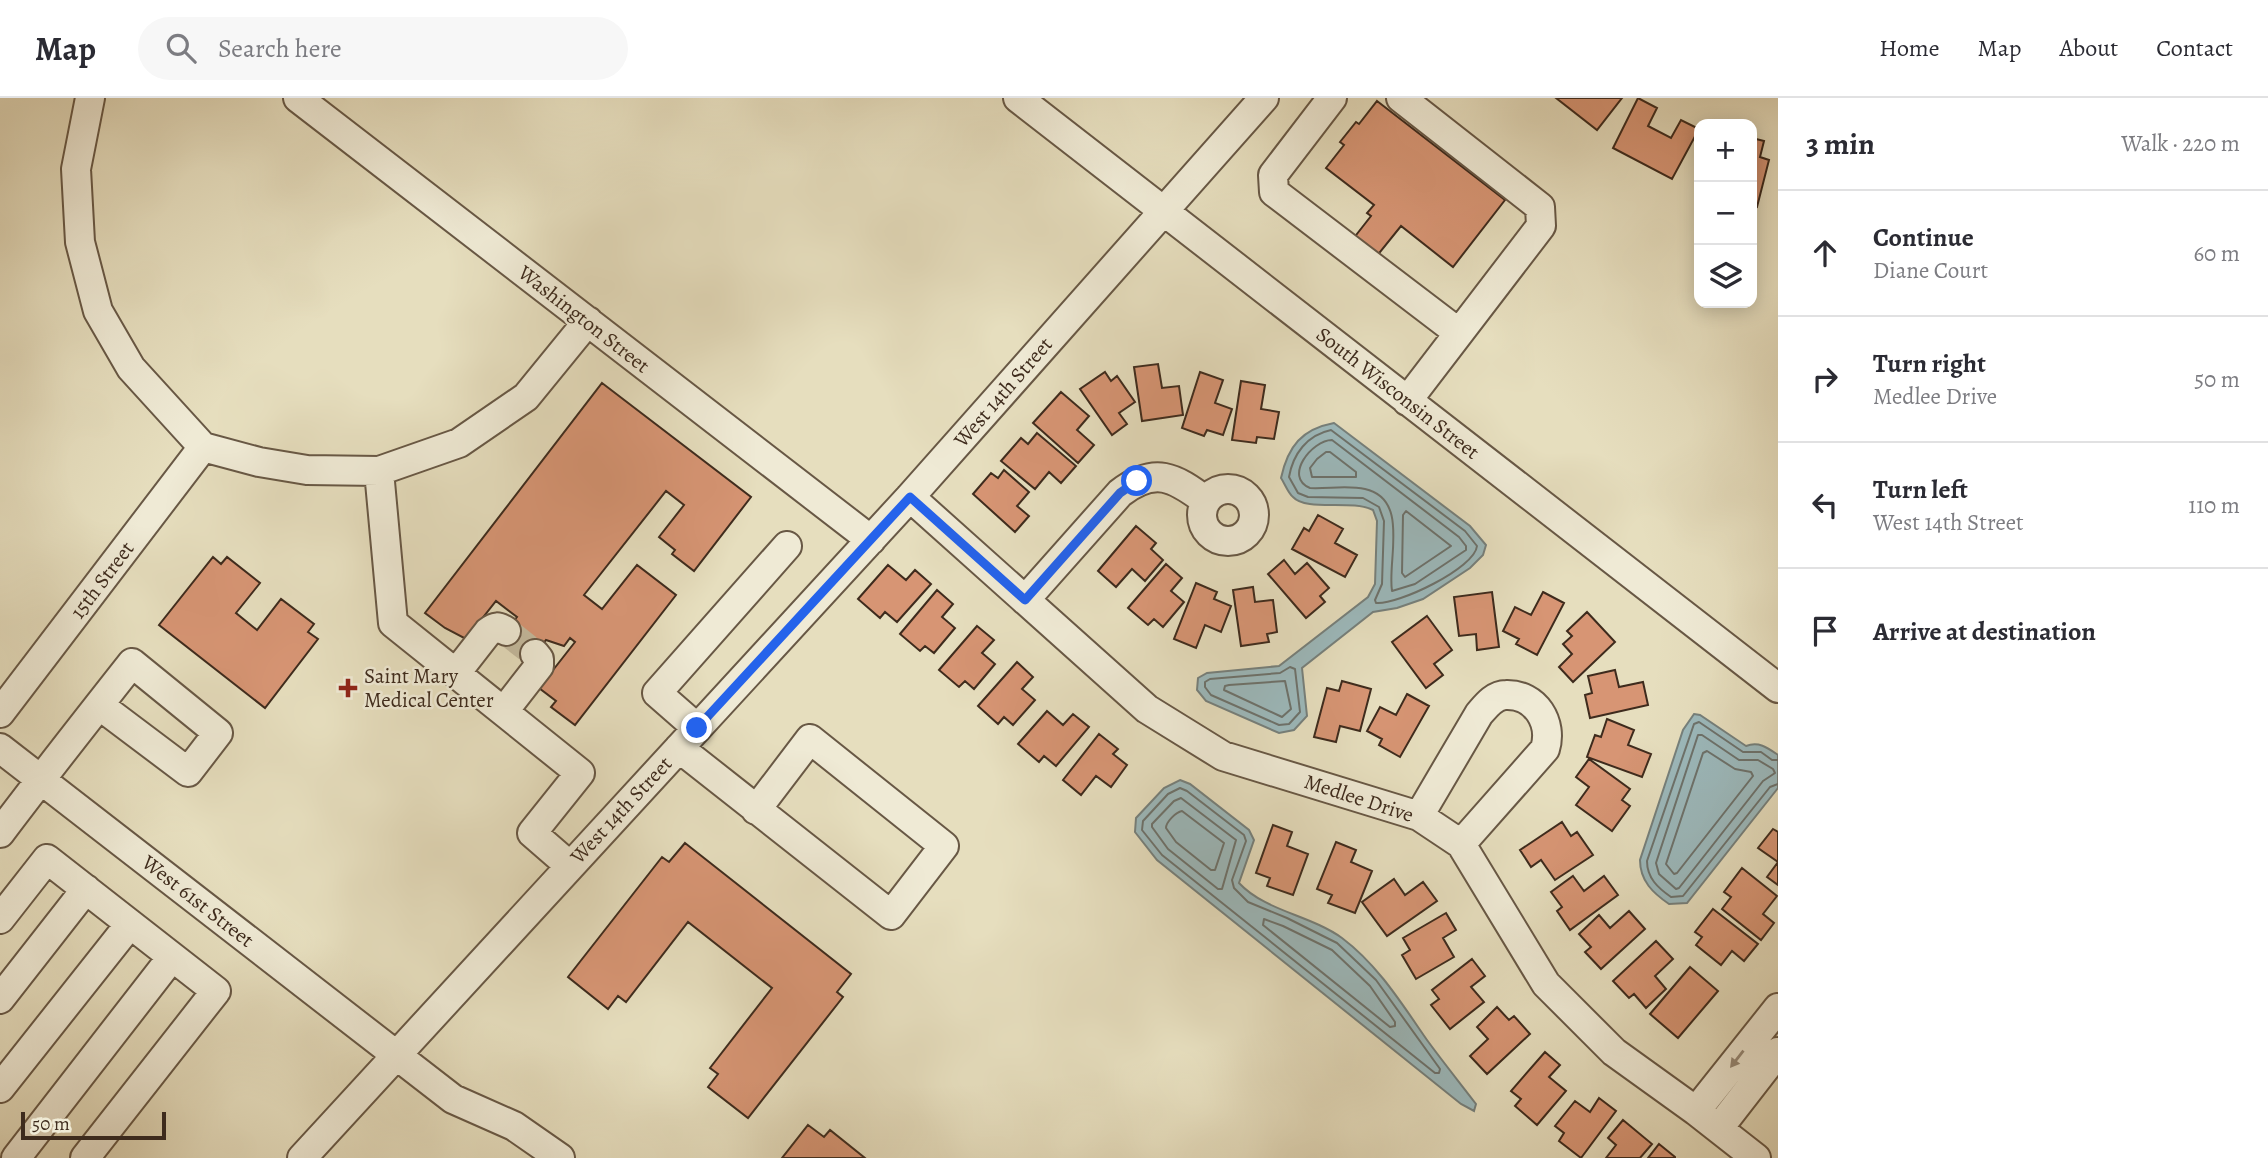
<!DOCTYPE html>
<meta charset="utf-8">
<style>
body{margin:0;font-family:Alegreya,serif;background:#f7f7f7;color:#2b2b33}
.controls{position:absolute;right:21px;top:21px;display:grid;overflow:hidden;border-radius:14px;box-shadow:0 4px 18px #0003}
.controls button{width:63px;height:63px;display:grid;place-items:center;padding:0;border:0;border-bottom:2px solid #e1e1e2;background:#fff;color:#2b2b33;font:35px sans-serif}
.scale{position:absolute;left:21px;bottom:18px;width:145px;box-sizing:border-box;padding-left:7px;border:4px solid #3e2b1d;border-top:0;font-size:19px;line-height:24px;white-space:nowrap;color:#3e2b1d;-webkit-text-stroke:5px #efead5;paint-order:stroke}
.stop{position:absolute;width:21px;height:21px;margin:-16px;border:5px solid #2563eb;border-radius:50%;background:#fff}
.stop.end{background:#2563eb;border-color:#fff;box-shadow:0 2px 7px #0008}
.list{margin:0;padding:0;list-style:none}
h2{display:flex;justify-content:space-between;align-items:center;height:91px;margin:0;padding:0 28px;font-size:30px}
h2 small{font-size:23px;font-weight:400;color:#7c7c81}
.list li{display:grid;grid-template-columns:46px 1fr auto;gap:21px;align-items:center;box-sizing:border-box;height:126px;padding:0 28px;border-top:2px solid #e1e1e2}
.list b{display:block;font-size:26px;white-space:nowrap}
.list p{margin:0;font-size:23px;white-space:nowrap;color:#7c7c81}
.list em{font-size:23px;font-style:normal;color:#7c7c81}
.icon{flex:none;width:38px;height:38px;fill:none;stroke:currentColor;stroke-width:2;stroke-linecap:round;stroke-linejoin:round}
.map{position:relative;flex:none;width:1778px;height:1060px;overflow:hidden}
header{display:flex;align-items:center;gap:42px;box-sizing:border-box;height:98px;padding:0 35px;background:#fff;border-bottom:2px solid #e1e1e2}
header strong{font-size:33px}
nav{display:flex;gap:38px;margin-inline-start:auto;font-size:24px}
.search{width:490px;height:63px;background:#f7f7f7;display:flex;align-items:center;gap:18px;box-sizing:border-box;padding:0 24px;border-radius:38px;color:#7c7c81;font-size:26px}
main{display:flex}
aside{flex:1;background:#fff}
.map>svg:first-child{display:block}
</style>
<header>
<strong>Map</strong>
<div class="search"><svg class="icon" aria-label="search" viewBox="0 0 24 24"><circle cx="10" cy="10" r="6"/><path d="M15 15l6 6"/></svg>Search here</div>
<nav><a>Home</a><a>Map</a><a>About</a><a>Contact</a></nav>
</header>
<main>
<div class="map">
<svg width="1778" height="1060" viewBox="0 0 1778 1060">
<rect width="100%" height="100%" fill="#e6debe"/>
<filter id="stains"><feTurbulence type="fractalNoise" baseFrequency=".00286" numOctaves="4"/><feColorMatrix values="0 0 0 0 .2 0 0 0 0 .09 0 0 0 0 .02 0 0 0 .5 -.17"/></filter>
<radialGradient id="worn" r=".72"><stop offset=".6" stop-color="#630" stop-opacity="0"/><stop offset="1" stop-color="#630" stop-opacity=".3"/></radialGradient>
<!-- water -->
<path fill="#9cb9bc" stroke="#76807c" stroke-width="2" d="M 1334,325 L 1470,428 L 1486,447 L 1483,457 L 1470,470 L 1423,501 L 1397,510 L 1373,514 L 1302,570 L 1307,618 L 1294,632 L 1279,635 L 1206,603 L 1197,592 L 1198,580 L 1207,575 L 1279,568 L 1368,499 L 1375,486 L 1377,423 L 1373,412 C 1351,401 1307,414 1293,399 C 1288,395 1285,386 1281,380 C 1288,348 1302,331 1334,325 Z
M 1694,616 L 1700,617 L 1746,648 C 1759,643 1768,650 1778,657 L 1778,690 L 1687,805 L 1669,806 C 1653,795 1640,783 1640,762 L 1683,632 Z
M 1180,682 L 1190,686 L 1249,732 L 1254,742 L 1239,785 C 1265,813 1310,817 1342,840 C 1378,867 1402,906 1427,942 C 1443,964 1460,985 1476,1006 L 1474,1013 L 1461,1006 L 1157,762 L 1135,734 L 1136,720 L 1164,690 Z"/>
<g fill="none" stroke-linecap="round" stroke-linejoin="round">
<!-- shore -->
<path stroke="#6d726c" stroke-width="2" d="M 1331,332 L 1465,433 L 1477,448 C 1475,470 1398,507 1376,505 L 1375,502 L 1382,486 L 1384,423 L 1379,409 L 1363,400 L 1308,399 L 1298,395 L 1289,379 C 1293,356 1307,337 1331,332 Z
M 1332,342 L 1459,439 L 1466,448 L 1466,452 L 1415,486 L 1392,493 C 1387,462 1410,401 1365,391 C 1348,387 1327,391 1310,390 C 1283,379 1312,342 1332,342 Z
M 1326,354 L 1330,354 L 1356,374 L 1356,379 L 1312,379 L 1310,370 L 1317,361 Z
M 1406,413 L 1451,448 L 1405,479 L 1402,475 L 1403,417 Z
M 1290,569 L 1295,571 L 1300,614 L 1289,626 L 1279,627 L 1211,597 L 1205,589 L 1205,584 L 1210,581 L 1280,575 Z
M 1285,583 L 1291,611 L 1282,619 L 1224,592 L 1225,588 L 1229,587 Z
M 1698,637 L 1702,637 L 1739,662 L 1758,662 L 1773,671 L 1775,675 L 1763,683 L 1679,790 L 1676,791 L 1659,776 L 1656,765 Z
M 1707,653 L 1735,671 L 1751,674 L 1753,678 L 1677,775 L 1674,776 L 1666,766 L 1703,655 Z
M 1778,662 L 1772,662 L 1761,654 L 1743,654 L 1699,624 L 1694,626 L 1647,763 C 1647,780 1658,790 1671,799 L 1683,798 L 1770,689 L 1778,686
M 1180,690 L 1187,693 L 1244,737 L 1246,743 L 1232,782 L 1234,790 L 1248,804 L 1287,820 L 1337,845 L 1376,882 L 1440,971 L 1439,975 L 1435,975 L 1162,757 L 1142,732 L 1143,723 L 1168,696 Z
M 1181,700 L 1236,742 L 1222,791 L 1218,791 L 1168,751 L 1152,729 L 1152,726 L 1174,703 Z
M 1182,713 L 1224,745 L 1215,772 L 1211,772 L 1176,744 L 1166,730 C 1166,724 1176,714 1182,713 Z
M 1264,821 L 1283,828 L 1332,852 L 1370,888 L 1395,924 L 1395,928 L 1390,929 L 1263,827 Z"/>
</g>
<!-- building -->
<path fill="#d79574" stroke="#3e2b1d" stroke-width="2" d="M 1556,0 L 1622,0 L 1597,32 Z
M 1638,0 L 1657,10 L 1648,28 L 1671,40 L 1681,22 L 1699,31 L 1672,81 L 1613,50 Z
M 1377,3 L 1505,102 L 1453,169 L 1401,128 L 1376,159 L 1353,141 L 1371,118 L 1367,115 L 1374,107 L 1326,70 L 1344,47 L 1340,44 L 1356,24 L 1359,26 Z
M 1752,40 L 1764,43 L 1760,59 L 1769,62 L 1757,109 L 1752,107 Z
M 1158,266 L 1162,290 L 1179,288 L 1183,317 L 1142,323 L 1134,269 Z
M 1105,274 L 1111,283 L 1117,278 L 1135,304 L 1119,315 L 1127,326 L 1112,337 L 1080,291 Z
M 1200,274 L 1223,282 L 1215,305 L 1232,311 L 1223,337 L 1207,332 L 1204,338 L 1182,330 Z
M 1241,283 L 1265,287 L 1261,311 L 1279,314 L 1274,341 L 1257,339 L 1256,345 L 1232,342 Z
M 602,285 L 751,399 L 694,473 L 672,456 L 675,452 L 659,439 L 684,407 L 666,393 L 584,497 L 602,511 L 637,467 L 676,497 L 575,627 L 551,609 L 556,603 L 539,590 L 575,544 L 570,540 L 564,548 L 546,542 L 529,565 L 499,542 L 517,519 L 496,503 L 466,541 L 445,530 L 425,515 Z
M 1061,294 L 1089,318 L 1077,332 L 1094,347 L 1078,365 L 1033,325 Z
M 1037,335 L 1076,368 L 1061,385 L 1049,374 L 1035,391 L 1001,363 L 1021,340 L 1028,346 Z
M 1004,372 L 1029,394 L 1017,408 L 1029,418 L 1015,434 L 973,396 L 991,375 L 998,380 Z
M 1318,417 L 1343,431 L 1335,445 L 1357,457 L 1345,479 L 1292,451 L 1304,430 L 1309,433 Z
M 1136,428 L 1156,445 L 1151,451 L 1163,462 L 1145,483 L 1132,471 L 1116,489 L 1098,473 Z
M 213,459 L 221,466 L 227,459 L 260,485 L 236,515 L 257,532 L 281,501 L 314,526 L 308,534 L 318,541 L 265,610 L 159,527 Z
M 1284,462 L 1295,476 L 1307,465 L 1329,490 L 1320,498 L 1325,504 L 1306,520 L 1268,476 Z
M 1166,466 L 1182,480 L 1171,493 L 1184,504 L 1163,529 L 1154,521 L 1148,527 L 1128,510 Z
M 888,467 L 906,482 L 915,472 L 931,486 L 897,524 L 885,514 L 880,520 L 858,501 Z
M 1196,485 L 1217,494 L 1214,501 L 1231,508 L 1221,534 L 1205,527 L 1196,550 L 1174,541 Z
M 1253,489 L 1255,504 L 1273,502 L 1277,534 L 1267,536 L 1269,544 L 1241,548 L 1233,492 Z
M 937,492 L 953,506 L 942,519 L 955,530 L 934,555 L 925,548 L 920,553 L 900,536 Z
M 1492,494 L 1499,549 L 1477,552 L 1476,536 L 1459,538 L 1454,499 Z
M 1543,494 L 1564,505 L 1537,557 L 1516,546 L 1519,541 L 1503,533 L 1515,509 L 1531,517 Z
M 1587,514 L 1615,544 L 1573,584 L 1559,569 L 1572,556 L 1563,546 L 1572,538 L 1567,533 Z
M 1427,518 L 1452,552 L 1434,566 L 1443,577 L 1426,590 L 1392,544 Z
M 977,528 L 994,542 L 982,555 L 995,566 L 974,591 L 965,583 L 959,589 L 939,572 Z
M 1017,564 L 1033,579 L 1022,591 L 1035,602 L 1013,627 L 1004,619 L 998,626 L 978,608 Z
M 1615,572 L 1619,589 L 1643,584 L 1648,607 L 1590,620 L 1585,597 L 1592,595 L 1588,578 Z
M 1342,583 L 1371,591 L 1360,633 L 1340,628 L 1336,644 L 1314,639 L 1327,590 L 1339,593 Z
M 1407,596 L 1429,608 L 1400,659 L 1379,647 L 1382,641 L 1367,633 L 1380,609 L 1396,617 Z
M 1047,613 L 1063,627 L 1073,616 L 1089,629 L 1056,668 L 1044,658 L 1039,664 L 1018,646 Z
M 1607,621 L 1634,632 L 1628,647 L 1651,656 L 1642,679 L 1587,659 L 1595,637 L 1601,639 Z
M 1099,636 L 1118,651 L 1113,656 L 1127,667 L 1111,689 L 1096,678 L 1081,697 L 1063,682 Z
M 1589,661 L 1630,691 L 1622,702 L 1630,708 L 1612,733 L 1576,707 L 1589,689 L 1576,679 Z
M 1562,724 L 1571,738 L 1577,734 L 1593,757 L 1555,782 L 1541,762 L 1531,769 L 1520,752 Z
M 1273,727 L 1292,734 L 1287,748 L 1308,756 L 1293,797 L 1267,788 L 1270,780 L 1256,775 Z
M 1773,731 L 1778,734 L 1778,787 L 1767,779 L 1778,764 L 1758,750 Z
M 1336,744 L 1356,752 L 1351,764 L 1372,773 L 1355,815 L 1328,805 L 1332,797 L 1317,791 Z
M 685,745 L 851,876 L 837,894 L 843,899 L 748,1020 L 708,989 L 718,976 L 710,970 L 772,890 L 688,824 L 626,904 L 618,898 L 608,911 L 568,879 L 662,759 L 669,764 Z
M 1742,770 L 1777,798 L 1763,816 L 1774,825 L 1761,842 L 1722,811 L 1731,799 L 1724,794 Z
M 1573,778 L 1584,793 L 1604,778 L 1618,797 L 1570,832 L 1557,813 L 1562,809 L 1551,794 Z
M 1394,781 L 1405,797 L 1423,784 L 1437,803 L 1387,838 L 1362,804 Z
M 1713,811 L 1758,846 L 1744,863 L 1732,853 L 1721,867 L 1696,847 L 1702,839 L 1695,834 Z
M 1629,813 L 1645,831 L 1601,871 L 1585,854 L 1591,849 L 1579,836 L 1599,817 L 1610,830 Z
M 1446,815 L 1456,832 L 1443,840 L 1454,859 L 1416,881 L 1402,857 L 1410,852 L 1403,840 Z
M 1656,843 L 1673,861 L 1655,878 L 1666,891 L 1646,910 L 1634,896 L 1629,900 L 1613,883 Z
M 1472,861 L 1485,878 L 1471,889 L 1484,904 L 1450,931 L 1431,907 L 1439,901 L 1432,892 Z
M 1690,869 L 1718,893 L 1678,940 L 1650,916 Z
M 1497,909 L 1509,922 L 1514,918 L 1530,936 L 1487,976 L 1470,958 L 1488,941 L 1477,929 Z
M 1545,954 L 1560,967 L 1549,979 L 1566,993 L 1537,1027 L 1515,1008 L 1521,1001 L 1511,993 Z
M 1599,1000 L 1616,1013 L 1581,1060 L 1559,1043 L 1564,1035 L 1555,1028 L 1575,1003 L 1590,1014 Z
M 1623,1022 L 1652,1046 L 1640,1060 L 1606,1060 L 1616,1047 L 1608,1040 Z
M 808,1027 L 824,1039 L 830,1032 L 865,1060 L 782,1060 Z
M 1659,1046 L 1675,1059 L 1675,1060 L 1648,1060 Z"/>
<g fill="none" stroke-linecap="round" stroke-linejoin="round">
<!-- minor-tunnel -->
<path stroke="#c4ba9e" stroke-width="28" stroke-dasharray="28 14" stroke-linecap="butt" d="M 506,533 L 535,556"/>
<defs>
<path id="minor" d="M 90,0 L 76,71 L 80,144 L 98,213 L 131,270 L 203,349 L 259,364 L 307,372 L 379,373 L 459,345 L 526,299 L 588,223
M 298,0 L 871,442
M 1018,0 L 1778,590
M 1332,0 L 1273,77 L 1274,94 L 1459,235
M 1401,0 L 1540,109 L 1541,128 L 1407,303
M 379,373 L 393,525 L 580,675 L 532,735 L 570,768
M1202 417a26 26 0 1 1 52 0a26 26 0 1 1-52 0Z
M 910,399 L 1147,611 L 1223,658 L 1419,718 L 1461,746 L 1546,886 L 1614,954 L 1696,1013 L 1756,1060
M 1025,502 L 1120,395 C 1155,368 1174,379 1206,403
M 456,575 L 488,534 C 495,528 498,528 506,533
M 504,613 L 539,568 L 539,561 L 535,556
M 0,615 L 203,349
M 697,630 L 657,595 L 787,448
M 0,650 L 453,1001 L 514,1028 L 560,1060
M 679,650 L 891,817 L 944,748 L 810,641 L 756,712
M 1419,718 L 1479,616 C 1486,608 1494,597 1506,597 C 1536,596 1553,625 1545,651 L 1461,746
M 0,735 C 43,678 87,622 132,565 L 218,635 L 188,674 L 99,607
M 0,821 L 47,761 L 216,893 L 85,1060
M 0,901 L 86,791
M 0,990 L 130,826
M 1696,1013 L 1778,910
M 1719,1030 L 1778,954
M 16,1060 L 172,859
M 302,1060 L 910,399 L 1264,0"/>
</defs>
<!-- minor casing -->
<use href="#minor" stroke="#685845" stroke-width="32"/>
<!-- minor -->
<use href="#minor" stroke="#efead5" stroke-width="28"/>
</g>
<!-- one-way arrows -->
<defs><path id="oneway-solid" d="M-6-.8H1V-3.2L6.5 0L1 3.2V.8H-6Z" transform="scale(1.75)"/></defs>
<use fill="#968a79" href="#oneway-solid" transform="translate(1737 961) rotate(128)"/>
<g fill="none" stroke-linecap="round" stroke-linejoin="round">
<!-- route -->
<path stroke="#2563eb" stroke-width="9" d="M 697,630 L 910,399 L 1025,502 L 1120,395 L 1137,383"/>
</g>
<!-- markers -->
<path fill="#8f2418" stroke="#efead5" stroke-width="2.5" d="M344.5 579.5h7v7h7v7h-7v7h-7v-7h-7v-7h7z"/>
<g text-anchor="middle" stroke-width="5" stroke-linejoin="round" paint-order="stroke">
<!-- street labels -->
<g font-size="21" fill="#3e2b1d" stroke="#efead5">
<text transform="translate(584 221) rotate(38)" y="7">Washington Street</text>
<text transform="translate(1003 294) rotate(-49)" y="7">West 14th Street</text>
<text transform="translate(1398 295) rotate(38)" y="7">South Wisconsin Street</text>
<text transform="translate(102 482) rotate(-53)" y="7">15th Street</text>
<text transform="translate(1359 700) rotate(18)" y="7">Medlee Drive</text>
<text transform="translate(621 712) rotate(-47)" y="7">West 14th Street</text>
<text transform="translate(198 803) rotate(38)" y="7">West 61st Street</text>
</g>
<!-- poi labels -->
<g font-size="21" fill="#3e2b1d" stroke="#efead5" text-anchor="start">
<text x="364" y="585">Saint Mary<tspan x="364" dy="24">Medical Center</tspan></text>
</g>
</g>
<rect width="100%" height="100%" filter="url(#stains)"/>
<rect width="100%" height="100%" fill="url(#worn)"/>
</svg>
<div class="controls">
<button>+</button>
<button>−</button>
<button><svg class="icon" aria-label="layers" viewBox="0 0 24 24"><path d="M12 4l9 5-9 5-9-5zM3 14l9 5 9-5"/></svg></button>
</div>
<div class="scale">50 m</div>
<div class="stop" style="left:1137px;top:383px"></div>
<div class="stop end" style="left:697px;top:630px"></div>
</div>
<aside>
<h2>3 min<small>Walk · 220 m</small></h2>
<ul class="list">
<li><svg class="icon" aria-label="ahead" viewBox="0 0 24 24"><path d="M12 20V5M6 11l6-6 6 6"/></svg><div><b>Continue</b><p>Diane Court</p></div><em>60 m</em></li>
<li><svg class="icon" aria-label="right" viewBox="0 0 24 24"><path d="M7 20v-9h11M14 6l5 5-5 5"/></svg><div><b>Turn right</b><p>Medlee Drive</p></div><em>50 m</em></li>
<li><svg class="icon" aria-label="left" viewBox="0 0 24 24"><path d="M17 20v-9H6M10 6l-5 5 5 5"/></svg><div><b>Turn left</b><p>West 14th Street</p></div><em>110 m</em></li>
<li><svg class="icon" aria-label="arrive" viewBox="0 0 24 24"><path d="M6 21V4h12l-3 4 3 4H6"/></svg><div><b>Arrive at destination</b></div></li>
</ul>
</aside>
</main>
